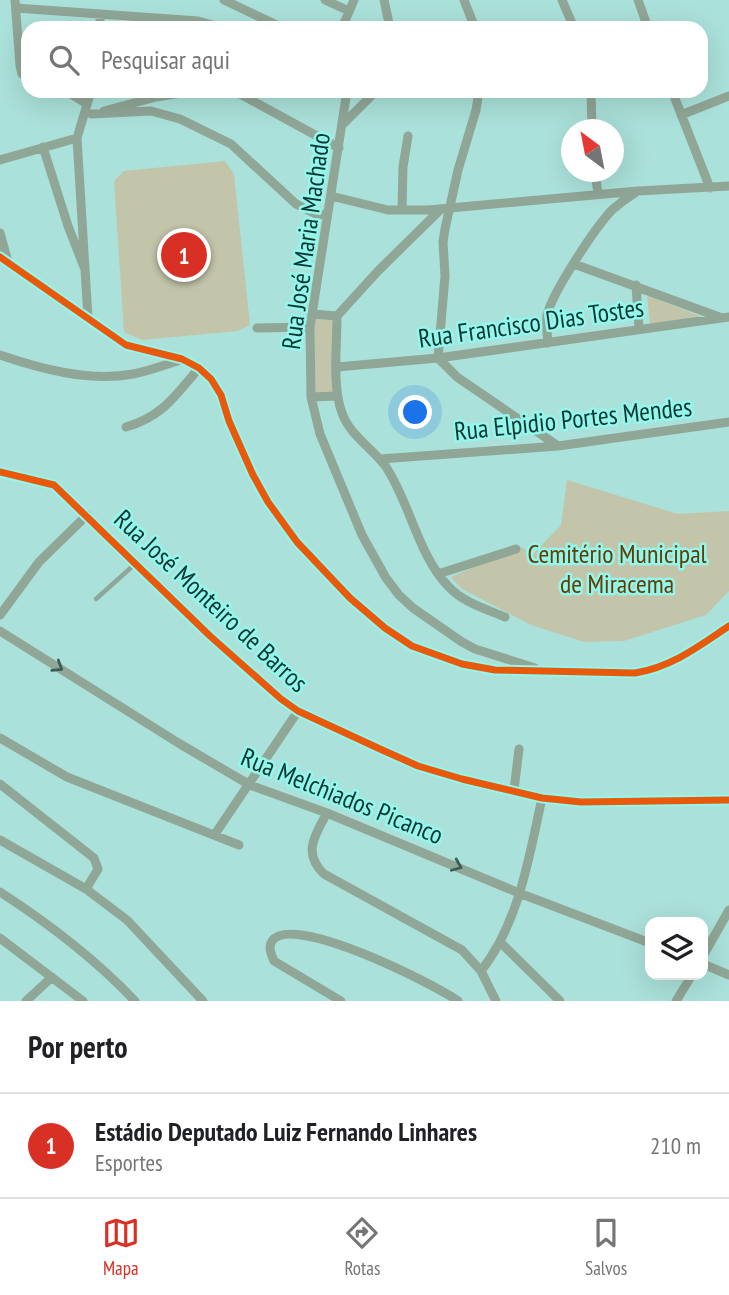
<!DOCTYPE html>
<html lang="pt">
<meta charset="utf-8">
<style>
body{margin:0;font-family:"PT Sans Narrow",sans-serif;background:#f2f2f2;color:#202124}
.controls{position:absolute;right:21px;bottom:21px;display:grid;overflow:hidden;border-radius:14px;box-shadow:0 7px 28px #0002}
.controls button{width:63px;height:63px;display:grid;place-items:center;padding:0;border:0;border-bottom:2px solid #e0e0e0;background:#fff;color:#202124;font:35px sans-serif}
.compass{position:absolute;left:561px;top:119px;width:63px;height:63px;border-radius:50%;background:#fff;box-shadow:0 7px 28px #0002;rotate:328deg}
.you{position:absolute;left:416px;top:413px;width:24px;height:24px;margin:-18px;border:5px solid #fff;border-radius:50%;background:#1a73e8;box-shadow:0 0 0 10px #1a73e833}
.badge{display:grid;place-items:center;width:46px;height:46px;border-radius:50%;background:#d93025;color:#fff;font-size:23px;font-weight:700}
.pin{position:absolute;translate:-50% -50%;border:4px solid #fff;box-shadow:0 2px 7px #0006}
.list{margin:0;padding:0;list-style:none}
h2{display:flex;justify-content:space-between;align-items:center;height:91px;margin:0;padding:0 28px;font-size:30px}
h2 small{font-size:23px;font-weight:400;color:#757577}
.list li{display:grid;grid-template-columns:46px 1fr auto;gap:21px;align-items:center;box-sizing:border-box;height:105px;padding:0 28px;border-top:2px solid #e0e0e0}
.list b{display:block;font-size:26px;white-space:nowrap}
.list p{margin:0;font-size:23px;white-space:nowrap;color:#757577}
.list em{font-size:23px;font-style:normal;color:#757577}
.icon{flex:none;width:38px;height:38px;fill:none;stroke:currentColor;stroke-width:2;stroke-linecap:round;stroke-linejoin:round}
.map{position:relative;flex:none;width:729px;height:1001px;overflow:hidden}
.search{position:absolute;background:#fff;box-shadow:0 7px 28px #0002;left:21px;right:21px;top:21px;height:77px;display:flex;align-items:center;gap:18px;box-sizing:border-box;padding:0 24px;border-radius:21px;color:#757577;font-size:26px}
.sheet{height:196px;background:#fff}
nav{display:flex;justify-content:space-around;align-items:center;box-sizing:border-box;height:98px;border-top:2px solid #e0e0e0;background:#fff;font-size:19px;color:#757577}
nav a{display:grid;justify-items:center;gap:4px}
nav .on{color:#d93025}
.map>svg:first-child{display:block}
</style>
<div class="map">
<svg width="729" height="1001" viewBox="0 0 729 1001">
<rect width="100%" height="100%" fill="#aae1da"/>
<!-- green -->
<path fill="#c3c5aa" d="M 225,161 L 234,174 L 250,325 L 237,331 L 142,340 L 124,332 L 114,181 L 124,171 Z
M 647,295 L 702,317 L 650,325 Z
M 315,318 L 338,321 L 336,394 L 314,396 Z
M 567,480 L 678,514 L 729,511 L 729,591 L 706,615 L 624,641 L 584,642 L 531,625 L 462,589 L 451,577 L 522,547 L 532,555 L 561,525 Z"/>
<g fill="none" stroke-linecap="round" stroke-linejoin="round">
<!-- lane -->
<path stroke="#90a697" stroke-width="4.5" d="M 96,599 L 135,564"/>
<!-- street -->
<path stroke="#90a697" stroke-width="9" d="M 15,0 L 20,66 L 22,74 L 28,77
M 224,0 L 283,28
M 325,0 L 349,11
M 384,0 L 390,28
M 464,0 L 475,28
M 562,0 L 574,28
M 638,0 L 648,28
M 16,8 L 198,21 L 223,28
M 100,28 L 100,14
M 342,28 L 354,0
M 66,91 L 87,104
M 217,91 L 240,94 L 339,148
M 347,91 L 310,327 L 311,397 L 320,434 L 362,535 L 386,578 L 399,595 L 413,608 L 462,642 L 475,649 L 535,668
M 479,91 L 476,110 L 458,170 L 445,229 L 443,242 L 445,276 L 438,358 L 457,377 L 558,446
M 591,91 L 592,130
M 672,91 L 710,188
M 104,111 L 156,97 L 194,91
M 91,114 L 151,111 L 180,119 L 231,144 L 296,204 L 316,214 L 326,215
M 681,115 L 729,96
M 343,124 L 376,91
M 43,147 L 68,226 L 84,267
M 0,160 L 77,138
M 595,172 L 598,194
M 331,196 L 388,210 L 428,210 L 638,191 L 729,186
M 402,210 L 403,167 L 408,136
M 0,233 L 8,262
M 0,257 L 126,345 L 182,359 L 199,368 L 211,379 L 221,395 L 229,421 L 253,475 L 268,502 L 297,542 L 350,598 L 385,628 L 412,646 L 462,664 L 495,670 L 635,673 C 672,667 699,646 729,626
M 574,264 L 722,318
M 636,285 L 639,329
M 312,314 L 337,316 L 378,271 L 441,209
M 337,316 C 337,346 332,386 342,413 C 350,436 373,448 386,467 C 410,503 418,555 448,586 C 462,602 486,609 505,617
M 88,318 L 77,138 L 91,91
M 257,328 L 310,327
M 548,343 C 547,334 546,324 547,315 C 552,293 596,226 613,209 C 620,203 627,198 635,193
M 0,355 C 41,369 89,382 133,374 C 149,371 165,365 180,360
M 337,367 L 438,358 L 729,317
M 311,397 L 337,396
M 126,427 C 162,417 176,395 199,368
M 380,459 L 558,446 L 729,422
M 0,472 L 54,485 L 210,636 L 281,699 L 298,711 L 380,749 L 418,766 L 462,779 L 542,798 L 581,802 L 729,800
M 438,574 L 516,549
M 0,615 L 39,562 L 87,515
M 0,631 L 180,744 L 250,785 L 327,813 L 519,893 L 650,943
M 0,738 L 67,777 L 239,845
M 0,784 L 94,858 L 98,869 L 86,889
M 514,790 L 519,749
M 327,813 C 315,835 302,853 324,874 L 462,950 L 481,971 L 496,1001
M 215,834 L 298,711
M 0,840 L 86,889 L 127,920 L 203,1001
M 0,892 C 48,923 96,960 135,1001
M 0,938 L 83,1001
M 501,943 L 560,1001
M 703,956 L 729,910
M 703,964 L 729,975
M 481,971 C 519,923 529,857 542,798
M 26,1001 L 52,977
M 341,1001 L 274,961 C 271,954 268,947 272,941 C 292,912 434,984 458,1001
M 676,1001 L 692,975"/>
<defs>
<path id="cycleway" d="M 0,257 L 126,345 L 182,359 L 199,368 L 211,379 L 221,395 L 229,421 L 253,475 L 268,502 L 297,542 L 350,598 L 385,628 L 412,646 L 462,664 L 495,670 L 635,673 C 672,667 699,646 729,626
M 0,472 L 54,485 L 210,636 L 281,699 L 298,711 L 380,749 L 418,766 L 462,779 L 542,798 L 581,802 L 729,800"/>
</defs>
<!-- cycleway casing -->
<use href="#cycleway" stroke="#94f7ec" stroke-width="11"/>
<!-- cycleway -->
<use href="#cycleway" stroke="#e8590c" stroke-width="7"/>
</g>
<!-- one-way arrows -->
<defs><path id="oneway-chevron" d="M-2-3.5L2.5 0L-2 3.5" fill="none" stroke-width="1.6" stroke-linecap="round" stroke-linejoin="round" transform="scale(1.75)"/></defs>
<g stroke="#3a5e57">
<use href="#oneway-chevron" transform="translate(58 667) rotate(32)"/>
<use href="#oneway-chevron" transform="translate(457 866) rotate(23)"/>
</g>
<g text-anchor="middle" stroke-width="5" stroke-linejoin="round" paint-order="stroke">
<!-- street labels -->
<g font-size="26" fill="#0b3834" stroke="#94f7ec">
<text transform="translate(306 241) rotate(-82)" y="9">Rua José Maria Machado</text>
<text transform="translate(531 323) rotate(-8)" y="9">Rua Francisco Dias Tostes</text>
<text transform="translate(573 419) rotate(-6)" y="9">Rua Elpidio Portes Mendes</text>
<text transform="translate(211 601) rotate(43)" y="9">Rua José Monteiro de Barros</text>
<text transform="translate(342 796) rotate(22)" y="9">Rua Melchiados Picanco</text>
</g>
<!-- park labels -->
<g font-size="26" fill="#643c05" stroke="#94f7ec">
<text x="617" y="563">Cemitério Municipal<tspan x="617" dy="30">de Miracema</tspan></text>
</g>
</g>
</svg>
<div class="controls">
<button><svg class="icon" aria-label="layers" viewBox="0 0 24 24"><path d="M12 4l9 5-9 5-9-5zM3 14l9 5 9-5"/></svg></button>
</div>
<svg class="compass" viewBox="-18 -18 36 36"><path d="M0-13l5 13h-10z" fill="#e53935"/><path d="M0 13l5-13h-10z" fill="#757577"/></svg>
<div class="you"></div>
<div class="pin badge" style="left:184px;top:255px">1</div>
<div class="search"><svg class="icon" aria-label="search" viewBox="0 0 24 24"><circle cx="10" cy="10" r="6"/><path d="M15 15l6 6"/></svg>Pesquisar aqui</div>
</div>
<section class="sheet">
<h2>Por perto<small></small></h2>
<ul class="list">
<li><span class="badge">1</span><div><b>Estádio Deputado Luiz Fernando Linhares</b><p>Esportes</p></div><em>210 m</em></li>
</ul>
</section>
<nav>
<a class="on"><svg class="icon" aria-label="map" viewBox="0 0 24 24"><path d="M3 6l6-2 6 2 6-2v14l-6 2-6-2-6 2zM9 4v14M15 6v14"/></svg>Mapa</a>
<a><svg class="icon" aria-label="directions" viewBox="0 0 24 24"><path d="M12 3l9 9-9 9-9-9zM9 14v-3h6M13 9l2 2-2 2"/></svg>Rotas</a>
<a><svg class="icon" aria-label="saved" viewBox="0 0 24 24"><path d="M7 4h10v16l-5-4-5 4z"/></svg>Salvos</a>
</nav>
